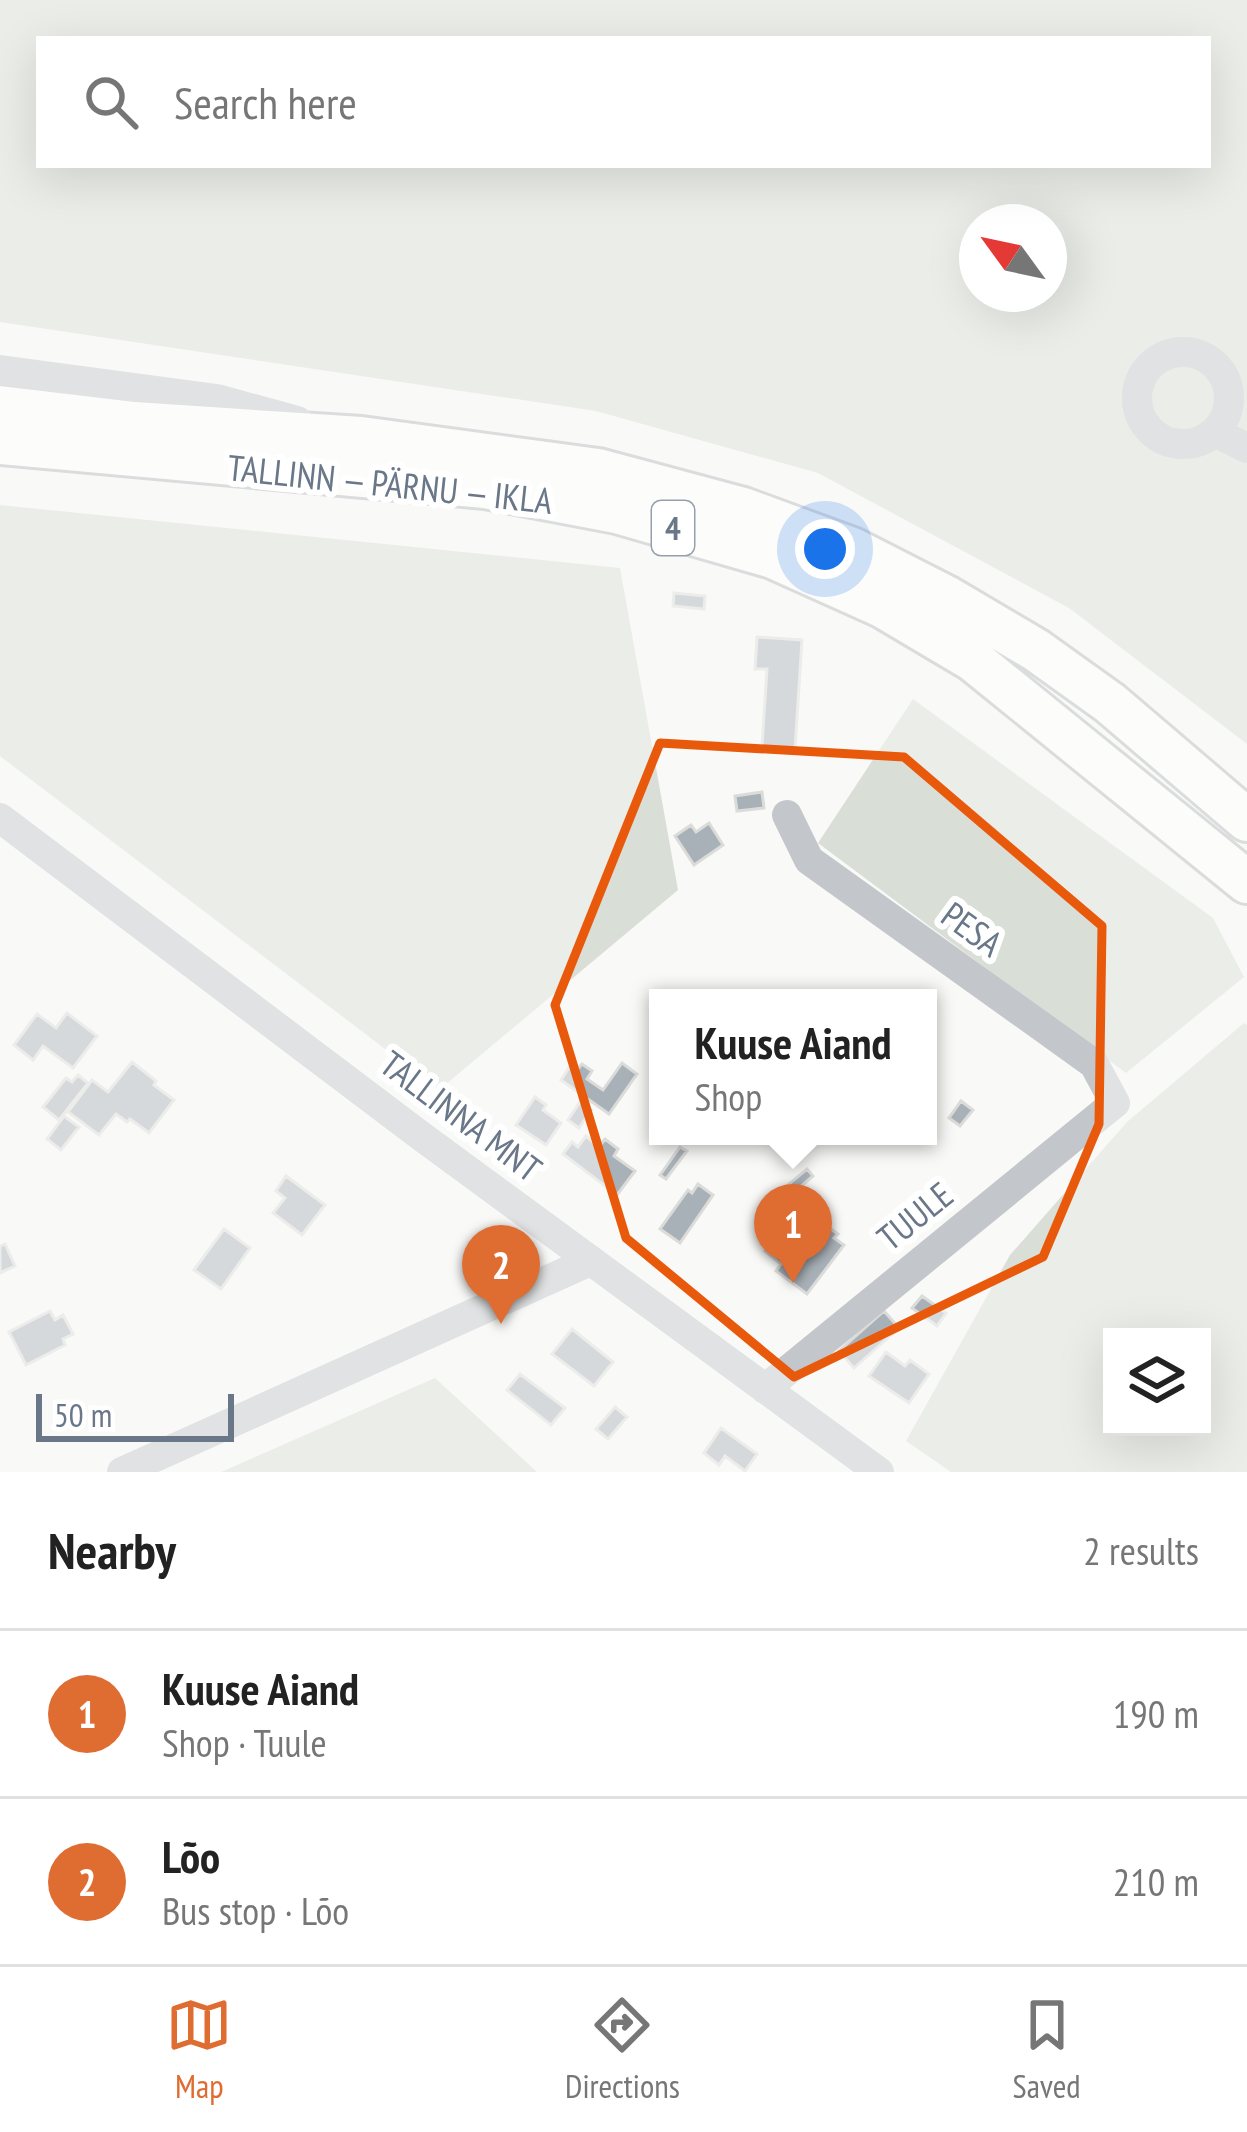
<!DOCTYPE html>
<meta charset="utf-8">
<style>
body{margin:0;font-family:"PT Sans Narrow",sans-serif;background:#f6f6f6;color:#222}
.controls{position:absolute;right:36px;bottom:36px;display:grid;overflow:hidden;border-radius:0px;box-shadow:0 12px 48px #0002}
.controls button{width:108px;height:108px;display:grid;place-items:center;padding:0;border:0;border-bottom:3px solid #e0e0e0;background:#fff;color:#222;font:60px sans-serif}
.compass{position:absolute;left:959px;top:204px;width:108px;height:108px;border-radius:50%;background:#fff;box-shadow:0 12px 48px #0002;rotate:303deg}
.scale{position:absolute;left:36px;bottom:30px;width:198px;box-sizing:border-box;padding-left:12px;border:6px solid #697788;border-top:0;font-size:33px;line-height:42px;white-space:nowrap;color:#697788;-webkit-text-stroke:9px #fff;paint-order:stroke}
.you{position:absolute;left:825px;top:549px;width:42px;height:42px;margin:-30px;border:9px solid #fff;border-radius:50%;background:#1a73e8;box-shadow:0 0 0 18px #1a73e833}
.badge{display:grid;place-items:center;width:78px;height:78px;border-radius:50%;background:#df6d31;color:#fff;font-size:39px;font-weight:700}
.pin{position:absolute;translate:-50% -99px;filter:drop-shadow(0 3px 6px #0008)}
.pin::after{content:'';position:absolute;top:63px;width:42px;height:36px;background:inherit;clip-path:polygon(0 0,100% 0,50% 100%)}
.popup{position:absolute;left:649px;top:989px;width:288px;height:156px;box-sizing:border-box;display:grid;place-content:center;border-radius:0px;background:#fff;filter:drop-shadow(0 3px 9px #0005);font-size:39px;white-space:nowrap;color:#767676}
.popup b{font-size:45px;color:#222}
.popup::after{content:'';position:absolute;left:50%;top:100%;margin-left:-24px;border:24px solid transparent;border-top-color:#fff}
.list{margin:0;padding:0;list-style:none}
h2{display:flex;justify-content:space-between;align-items:center;height:156px;margin:0;padding:0 48px;font-size:51px}
h2 small{font-size:39px;font-weight:400;color:#767676}
.list li{display:grid;grid-template-columns:78px 1fr auto;gap:36px;align-items:center;box-sizing:border-box;height:168px;padding:0 48px;border-top:3px solid #e0e0e0}
.list b{display:block;font-size:45px;white-space:nowrap}
.list p{margin:0;font-size:39px;white-space:nowrap;color:#767676}
.list em{font-size:39px;font-style:normal;color:#767676}
.icon{flex:none;width:66px;height:66px;fill:none;stroke:currentColor;stroke-width:2;stroke-linecap:round;stroke-linejoin:round}
.map{position:relative;flex:none;width:1247px;height:1472px;overflow:hidden}
.search{position:absolute;background:#fff;box-shadow:0 12px 48px #0002;left:36px;right:36px;top:36px;height:132px;display:flex;align-items:center;gap:30px;box-sizing:border-box;padding:0 42px;border-radius:0px;color:#767676;font-size:45px}
.sheet{height:492px;background:#fff}
nav{display:flex;justify-content:space-around;align-items:center;box-sizing:border-box;height:168px;border-top:3px solid #e0e0e0;background:#fff;font-size:33px;color:#767676}
nav a{display:grid;justify-items:center;gap:6px}
nav .on{color:#df6d31}
.map>svg:first-child{display:block}
</style>
<div class="map">
<svg width="1247" height="1472" viewBox="0 0 1247 1472">
<rect width="100%" height="100%" fill="#f9f9f7"/>
<!-- green -->
<path fill="#d9ded6" fill-rule="evenodd" d="M 0,0 L 1247,0 L 1247,744 L 1069,608 L 818,473 L 596,411 L 0,322 ZM 39,39 L 1208,39 L 1208,165 L 39,165 ZM 977,222 L 1049,222 L 1049,294 L 977,294 Z
M 0,505 L 620,568 L 678,890 L 439,1090 L 0,756 Z
M 913,699 L 1213,918 L 1244,977 L 1126,1073 L 818,843 Z
M 1244,1023 L 1247,1025 L 1247,1472 L 951,1472 L 906,1441 L 1010,1255 L 1127,1122 ZM 1112,1337 L 1202,1337 L 1202,1427 L 1112,1427 Z
M 435,1378 L 537,1472 L 221,1472 Z"/>
<!-- building -->
<path fill="#a9b1b8" stroke="#dbdbd9" stroke-width="3" d="M 674,593 L 705,596 L 704,609 L 673,606 Z
M 757,637 L 802,640 L 795,749 L 762,746 L 767,669 L 755,669 Z
M 762,792 L 764,808 L 737,811 L 735,796 Z
M 709,823 L 723,845 L 694,865 L 675,836 L 691,825 L 696,832 Z
M 67,1013 L 97,1036 L 73,1068 L 43,1046 L 33,1060 L 14,1045 L 37,1014 L 56,1028 Z
M 132,1062 L 156,1081 L 154,1085 L 174,1100 L 149,1133 L 130,1119 L 127,1122 L 116,1114 L 99,1135 L 68,1112 L 92,1080 L 108,1092 Z
M 622,1063 L 637,1074 L 609,1114 L 561,1080 L 570,1066 L 576,1071 L 582,1064 L 592,1071 L 587,1079 L 603,1090 Z
M 78,1075 L 88,1083 L 59,1120 L 43,1107 L 66,1078 L 72,1082 Z
M 535,1097 L 546,1105 L 543,1110 L 561,1123 L 546,1145 L 516,1125 Z
M 961,1101 L 973,1110 L 960,1126 L 949,1118 Z
M 580,1102 L 591,1110 L 579,1128 L 568,1120 Z
M 64,1116 L 79,1127 L 61,1150 L 47,1139 Z
M 586,1136 L 599,1147 L 605,1139 L 618,1149 L 614,1156 L 635,1171 L 617,1195 L 563,1154 L 572,1142 L 578,1147 Z
M 680,1147 L 687,1151 L 666,1179 L 660,1175 Z
M 807,1169 L 813,1176 L 772,1211 L 765,1204 Z
M 286,1176 L 325,1205 L 302,1235 L 273,1213 L 285,1198 L 276,1191 Z
M 698,1184 L 713,1195 L 680,1243 L 660,1229 L 688,1190 L 692,1193 Z
M 812,1215 L 838,1234 L 834,1238 L 844,1245 L 807,1294 L 776,1271 L 781,1264 L 765,1251 L 784,1226 L 796,1235 Z
M 224,1229 L 250,1248 L 221,1289 L 194,1270 Z
M 5,1244 L 15,1266 L 0,1273 L 0,1246 Z
M 922,1296 L 946,1313 L 937,1326 L 912,1308 Z
M 50,1311 L 55,1320 L 63,1315 L 73,1334 L 63,1339 L 65,1345 L 26,1365 L 9,1332 Z
M 884,1311 L 899,1328 L 854,1368 L 839,1351 Z
M 572,1329 L 613,1362 L 594,1386 L 552,1354 Z
M 886,1352 L 905,1366 L 910,1360 L 929,1374 L 909,1403 L 869,1376 Z
M 520,1374 L 565,1408 L 551,1425 L 507,1390 Z
M 615,1407 L 627,1417 L 608,1439 L 596,1429 Z
M 721,1428 L 757,1454 L 745,1471 L 725,1456 L 719,1465 L 704,1453 Z"/>
<g fill="none" stroke-linecap="round" stroke-linejoin="round">
<defs>
<path id="highway" d="M 0,407 L 134,423 L 361,438 L 598,470 L 743,509 L 852,549 L 948,598 L 1036,650 L 1110,703 L 1247,820
M 0,443 L 485,487 L 617,512 L 773,557 L 882,606 L 973,660 L 1247,882"/>
</defs>
<!-- highway casing -->
<use href="#highway" stroke="#b6b9bd" stroke-width="48"/>
<!-- minor -->
<path stroke="#c3c6cb" stroke-width="30" d="M1137 398a46 46 0 1 1 92 0a46 46 0 1 1-92 0Z
M 0,370 L 217,399 L 297,421
M 1215,432 L 1247,448
M 0,818 L 421,1136 L 879,1472
M 765,1389 L 1115,1103 L 1094,1064 L 809,860 L 787,815
M 122,1472 L 590,1261"/>
<!-- highway -->
<use href="#highway" stroke="#fff" stroke-width="42"/>
</g>
<!-- marked area -->
<path d="M0 0H1247V1472H0ZM 660,743 L 904,757 L 1102,926 L 1099,1124 L 1043,1257 L 794,1377 L 626,1238 L 555,1005 Z" fill="#f9f9f7" fill-opacity=".55" fill-rule="evenodd"/>
<path fill="none" stroke="#e8590c" stroke-width="9" stroke-linejoin="round" d="M 660,743 L 904,757 L 1102,926 L 1099,1124 L 1043,1257 L 794,1377 L 626,1238 L 555,1005 Z"/>
<g text-anchor="middle" stroke-width="12" stroke-linejoin="round" paint-order="stroke">
<!-- shield labels -->
<rect fill="#fff" stroke="#96a0ac" stroke-width="3" x="652" y="501" width="42" height="54" rx="9"/>
<g font-size="33" font-weight="bold" fill="#697788">
<text x="673" y="540">4</text>
</g>
<!-- street labels -->
<g font-size="36" fill="#697788" stroke="#fff">
<text transform="translate(390 484) rotate(6)" y="13">TALLINN — PÄRNU — IKLA</text>
<text transform="translate(972 929) rotate(36)" y="13">PESA</text>
<text transform="translate(461 1116) rotate(37)" y="13">TALLINNA MNT</text>
<text transform="translate(915 1216) rotate(-39)" y="13">TUULE</text>
</g>
</g>
</svg>
<div class="controls">
<button><svg class="icon" aria-label="layers" viewBox="0 0 24 24"><path d="M12 4l9 5-9 5-9-5zM3 14l9 5 9-5"/></svg></button>
</div>
<svg class="compass" viewBox="-18 -18 36 36"><path d="M0-13l5 13h-10z" fill="#e53935"/><path d="M0 13l5-13h-10z" fill="#767676"/></svg>
<div class="scale">50 m</div>
<div class="you"></div>
<div class="pin badge" style="left:793px;top:1283px">1</div>
<div class="popup"><b>Kuuse Aiand</b>Shop</div>
<div class="pin badge" style="left:501px;top:1324px">2</div>
<div class="search"><svg class="icon" aria-label="search" viewBox="0 0 24 24"><circle cx="10" cy="10" r="6"/><path d="M15 15l6 6"/></svg>Search here</div>
</div>
<section class="sheet">
<h2>Nearby<small>2 results</small></h2>
<ul class="list">
<li><span class="badge">1</span><div><b>Kuuse Aiand</b><p>Shop · Tuule</p></div><em>190 m</em></li>
<li><span class="badge">2</span><div><b>Lõo</b><p>Bus stop · Lõo</p></div><em>210 m</em></li>
</ul>
</section>
<nav>
<a class="on"><svg class="icon" aria-label="map" viewBox="0 0 24 24"><path d="M3 6l6-2 6 2 6-2v14l-6 2-6-2-6 2zM9 4v14M15 6v14"/></svg>Map</a>
<a><svg class="icon" aria-label="directions" viewBox="0 0 24 24"><path d="M12 3l9 9-9 9-9-9zM9 14v-3h6M13 9l2 2-2 2"/></svg>Directions</a>
<a><svg class="icon" aria-label="saved" viewBox="0 0 24 24"><path d="M7 4h10v16l-5-4-5 4z"/></svg>Saved</a>
</nav>
